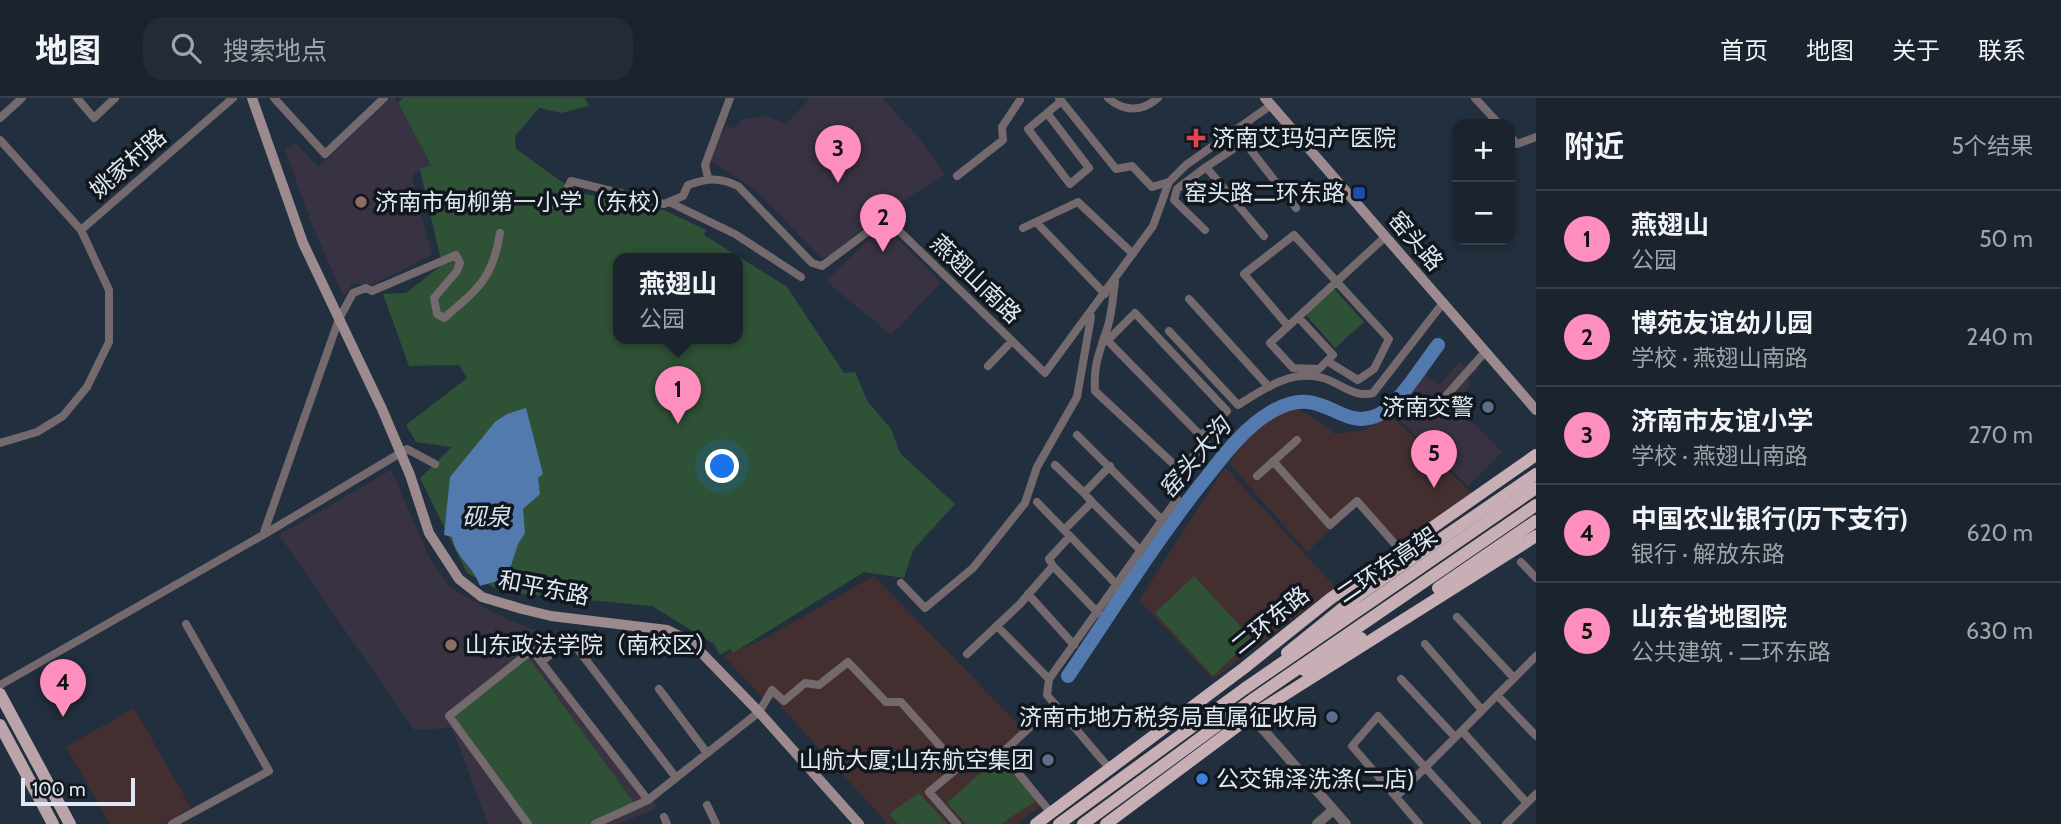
<!DOCTYPE html>
<html lang="zh">
<meta charset="utf-8">
<style>
body{margin:0;font-family:Cabin,"Noto Sans SC",sans-serif;background:#232b36;color:#f1f3f6}
.controls{position:absolute;right:21px;top:21px;display:grid;overflow:hidden;border-radius:14px;box-shadow:0 4px 10px #0003}
.controls button{width:63px;height:63px;display:grid;place-items:center;padding:0;border:0;border-bottom:2px solid #38404a;background:#1a232e;color:#f1f3f6;font:35px sans-serif}
.scale{position:absolute;left:21px;bottom:18px;width:114px;box-sizing:border-box;padding-left:7px;border:4px solid #e0e9f3;border-top:0;font-size:19px;line-height:24px;white-space:nowrap;color:#e0e9f3;-webkit-text-stroke:5px #11171d;paint-order:stroke}
.you{position:absolute;left:723px;top:369px;width:24px;height:24px;margin:-18px;border:5px solid #fff;border-radius:50%;background:#1a73e8;box-shadow:0 0 0 10px #1a73e833}
.badge{display:grid;place-items:center;width:46px;height:46px;border-radius:50%;background:#fe8ebd;color:#111;font-size:23px;font-weight:700}
.pin{position:absolute;translate:-50% -58px;filter:drop-shadow(0 2px 4px #0008)}
.pin::after{content:'';position:absolute;top:37px;width:24px;height:21px;background:inherit;clip-path:polygon(0 0,100% 0,50% 100%)}
.popup{position:absolute;left:613px;top:155px;width:130px;height:91px;box-sizing:border-box;display:grid;place-content:center;border-radius:14px;background:#1a232e;filter:drop-shadow(0 2px 5px #0005);font-size:23px;white-space:nowrap;color:#9fa4aa}
.popup b{font-size:26px;color:#f1f3f6}
.popup::after{content:'';position:absolute;left:50%;top:100%;margin-left:-14px;border:14px solid transparent;border-top-color:#1a232e}
.list{margin:0;padding:0;list-style:none}
h2{display:flex;justify-content:space-between;align-items:center;height:91px;margin:0;padding:0 28px;font-size:30px}
h2 small{font-size:23px;font-weight:400;color:#9fa4aa}
.list li{display:grid;grid-template-columns:46px 1fr auto;gap:21px;align-items:center;box-sizing:border-box;height:98px;padding:0 28px;border-top:2px solid #38404a}
.list b{display:block;font-size:26px;white-space:nowrap}
.list p{margin:0;font-size:23px;white-space:nowrap;color:#9fa4aa}
.list em{font-size:23px;font-style:normal;color:#9fa4aa}
.icon{flex:none;width:38px;height:38px;fill:none;stroke:currentColor;stroke-width:2;stroke-linecap:round;stroke-linejoin:round}
.map{position:relative;flex:none;width:1536px;height:726px;overflow:hidden}
header{display:flex;align-items:center;gap:42px;box-sizing:border-box;height:98px;padding:0 35px;background:#1a232e;border-bottom:2px solid #38404a}
header strong{font-size:33px}
nav{display:flex;gap:38px;margin-inline-start:auto;font-size:24px}
.search{width:490px;height:63px;background:#232b36;display:flex;align-items:center;gap:18px;box-sizing:border-box;padding:0 24px;border-radius:21px;color:#9fa4aa;font-size:26px}
main{display:flex}
aside{flex:1;background:#1a232e}
.map>svg:first-child{display:block}
</style>
<header>
<strong>地图</strong>
<div class="search"><svg class="icon" aria-label="search" viewBox="0 0 24 24"><circle cx="10" cy="10" r="6"/><path d="M15 15l6 6"/></svg>搜索地点</div>
<nav><a>首页</a><a>地图</a><a>关于</a><a>联系</a></nav>
</header>
<main>
<div class="map">
<svg width="1536" height="726" viewBox="0 0 1536 726">
<rect width="100%" height="100%" fill="#222f3e"/>
<!-- commercial -->
<path fill="#442f30" d="M 1296,310 L 1321,324 L 1335,336 L 1366,332 L 1388,315 L 1473,396 L 1402,448 L 1361,404 L 1307,454 L 1230,366 L 1245,333 L 1266,315 Z
M 1225,369 L 1335,489 L 1213,581 L 1139,502 Z
M 874,478 L 1028,636 L 1006,658 L 1047,703 L 1017,726 L 888,726 L 773,600 L 768,606 L 724,558 L 764,541 Z
M 134,610 L 191,710 L 164,726 L 110,726 L 66,649 Z"/>
<!-- education -->
<path fill="#393242" d="M 391,0 L 395,0 L 431,67 L 416,74 L 412,80 L 432,157 L 374,186 L 352,186 L 344,199 L 312,127 L 285,51 L 295,45 L 319,69 Z
M 810,0 L 882,0 L 919,40 L 945,76 L 875,121 L 829,158 L 821,160 L 757,93 L 711,63 L 725,28 L 734,30 L 744,21 L 765,18 L 786,26 Z
M 884,126 L 941,185 L 891,237 L 826,183 Z
M 1473,261 L 1480,271 L 1468,279 L 1471,287 L 1454,307 L 1503,354 L 1468,388 L 1390,313 L 1422,274 L 1439,287 L 1460,264 L 1463,269 Z
M 391,372 L 431,463 L 451,490 L 508,522 L 553,539 L 541,556 L 658,710 L 618,726 L 488,726 L 452,630 L 414,632 L 279,437 Z"/>
<!-- green -->
<path fill="#2f5236" fill-rule="evenodd" d="M 403,0 L 585,0 L 589,8 L 561,15 L 539,10 L 515,38 L 516,51 L 576,94 L 664,112 L 706,132 L 704,137 L 787,189 L 840,269 L 844,275 L 855,274 L 868,304 L 891,331 L 900,355 L 955,406 L 913,452 L 904,480 L 864,474 L 733,555 L 730,551 L 720,557 L 714,546 L 652,508 L 503,494 L 467,475 L 420,380 L 452,349 L 416,344 L 406,327 L 467,280 L 459,267 L 409,268 L 383,196 L 406,195 L 442,167 L 420,71 L 431,67 L 398,5 ZM 618,160 L 738,160 L 738,240 L 618,240 Z
M 1334,191 L 1364,224 L 1335,250 L 1306,217 Z
M 1194,478 L 1252,541 L 1213,578 L 1155,515 Z
M 524,553 L 639,712 L 603,726 L 522,726 L 446,617 Z
M 998,659 L 1037,702 L 1001,726 L 966,726 L 947,705 Z
M 919,695 L 947,726 L 898,726 L 889,716 Z"/>
<!-- water -->
<path fill="#527aaf" d="M 526,310 L 543,376 L 538,380 L 540,396 L 523,411 L 525,435 L 518,446 L 507,480 L 480,488 C 473,467 456,461 452,439 L 444,437 L 450,379 L 495,324 L 507,316 Z"/>
<g fill="none" stroke-linecap="round" stroke-linejoin="round">
<!-- river -->
<path stroke="#527aaf" stroke-width="14" d="M 1068,578 C 1112,513 1153,447 1201,386 C 1222,360 1241,332 1271,314 C 1325,282 1339,337 1380,316 C 1399,306 1424,265 1438,247"/>
<!-- minor -->
<path stroke="#74696c" stroke-width="8" d="M 77,0 L 94,20 L 115,0
M 274,0 L 325,56 L 384,0
M 1059,0 L 1116,71 L 1132,68 L 1152,89 L 1169,84
M 1108,0 C 1124,14 1142,14 1158,0
M 1475,0 L 1499,26
M 1047,15 L 1089,70 L 1070,86 L 1028,31 L 1059,5
M 0,20 L 22,0
M 1235,32 L 1296,110
M 1510,38 L 1517,46 L 1536,39
M 0,42 L 81,132 L 109,192 L 109,244 L 87,289 L 63,318 L 37,334 L 0,345
M 1244,44 L 1206,69 L 1264,138
M 957,78 L 1003,42 L 1002,29 L 1020,2
M 708,80 L 705,67 L 730,0
M 671,105 L 735,136 L 801,179
M 554,107 L 562,102 L 571,83 L 664,106 L 683,98 L 688,87 C 708,80 719,79 738,88 L 812,165 L 822,168 L 886,120 L 1045,275 L 1153,128 L 1169,84 L 1186,67 L 1271,7
M 1036,124 L 1105,196
M 1023,130 L 1078,104 L 1133,156
M 81,132 L 233,0
M 1205,132 L 1174,102 L 1177,91 L 1206,69
M 1189,201 L 1269,289
M 1298,219 L 1333,257 L 1319,271 L 1293,270 L 1270,245 L 1385,139
M 1288,228 L 1244,176 L 1294,137 L 1389,241 L 1374,271 L 1358,282 L 1327,263
M 1169,233 L 1238,307 C 1264,291 1291,271 1323,280 C 1341,285 1353,300 1373,295 L 1443,205
M 1104,239 L 1206,343 L 1181,373 L 1095,293 C 1093,267 1100,253 1108,228 C 1112,214 1113,198 1115,184
M 1107,243 L 1135,215 L 1227,313 L 1201,338
M 988,268 L 1012,243
M 1430,316 L 1485,254
M 1077,337 L 1162,422
M 1273,363 L 1330,427 L 1357,403 L 1401,453
M 1055,367 L 1084,395
M 1257,378 L 1297,342
M 1037,404 L 1064,432
M 1092,404 L 1141,453
M 263,437 L 407,351 L 435,366
M 1070,438 L 1117,487
M 1521,464 L 1536,480
M 1053,468 L 1098,515
M 901,485 L 925,510 L 973,470 L 1025,405 L 1037,369 L 1077,299 L 1091,219
M 1028,496 L 1074,547
M 1457,519 L 1514,580
M 997,528 L 1049,581 L 1047,597 L 1110,671
M 1425,546 L 1482,612
M 967,556 L 1019,507 L 1053,468 L 1049,461 L 1070,438 L 1064,432 L 1092,404 L 1084,395 L 1110,368
M 541,564 L 570,541 L 674,677
M 1049,581 L 1177,401
M 1401,581 L 1455,639
M 0,587 L 263,437 L 339,221 L 353,195 L 366,190 L 372,193 L 456,157 L 460,165 L 457,173 L 434,200 L 437,216 L 444,220 C 478,191 493,180 500,135
M 659,591 L 707,655
M 1497,597 L 1536,638
M 1462,633 L 1527,705 L 1536,696
M 1396,699 L 1352,648 L 1378,618 L 1477,726
M 707,707 L 716,726
M 1051,715 L 1002,655 L 1055,606
M 664,719 L 667,726
M 172,726 L 269,673 L 186,526
M 528,726 L 449,618 L 532,552 L 648,702
M 595,726 L 648,702 L 759,614 L 772,592 L 784,603 L 805,585 L 819,587 L 848,564 L 886,604 L 901,604 L 959,669 L 929,694 L 957,726
M 1419,726 L 1396,699 L 1536,558
M 1506,726 L 1527,705"/>
<!-- tertiary -->
<path stroke="#74696c" stroke-width="10" d="M 1247,613 L 1346,726
M 1317,726 L 1333,712"/>
<!-- secondary -->
<path stroke="#9c8a8e" stroke-width="10" d="M 252,0 L 303,145 L 382,311 L 410,377 L 429,435 L 459,481 L 482,499 L 522,511 L 551,518 L 667,532 L 690,543 L 759,614 L 859,726
M 1265,0 L 1536,312"/>
<!-- primary -->
<path stroke="#baa3a9" stroke-width="12" d="M 0,596 L 70,726
M 0,627 L 53,726"/>
<!-- trunk -->
<path stroke="#c8aeb5" stroke-width="12" d="M 1438,490 L 1536,423
M 1287,555 L 1359,497 L 1536,376
M 1304,572 L 1361,540
M 1036,726 L 1244,570 L 1330,501 L 1536,357
M 1106,726 L 1251,618 L 1536,438"/>
<!-- trunk-bridge -->
<path stroke="#c8aeb5" stroke-width="12" d="M 1059,726 L 1244,591 L 1536,390
M 1083,726 L 1252,602 L 1536,407"/>
</g>
<!-- markers -->
<path fill="#e0444e" stroke="#11171d" stroke-width="2.5" d="M1192.5 29.5h7v7h7v7h-7v7h-7v-7h-7v-7h7z"/>
<rect fill="#1a4fb4" stroke="#11171d" stroke-width="2.5" x="1352" y="88" width="14" height="14" rx="3.5"/>
<g fill="#8d6e63" stroke="#11171d" stroke-width="2.5">
<circle cx="361" cy="104" r="7"/>
<circle cx="451" cy="547" r="7"/>
</g>
<g fill="#5c6f8a" stroke="#11171d" stroke-width="2.5">
<circle cx="1488" cy="309" r="7"/>
<circle cx="1332" cy="619" r="7"/>
<circle cx="1048" cy="662" r="7"/>
</g>
<circle fill="#3f7fe0" stroke="#11171d" stroke-width="2.5" cx="1202" cy="681" r="7"/>
<g text-anchor="middle" stroke-width="7" stroke-linejoin="round" paint-order="stroke">
<!-- poi labels -->
<g font-size="23" fill="#e0e9f3" stroke="#11171d" text-anchor="start">
<text x="1212" y="48">济南艾玛妇产医院</text>
<text x="1345" y="103" text-anchor="end">窑头路二环东路</text>
<text x="375" y="112">济南市甸柳第一小学（东校）</text>
<text x="1474" y="317" text-anchor="end">济南交警</text>
<text x="465" y="555">山东政法学院（南校区）</text>
<text x="1318" y="627" text-anchor="end">济南市地方税务局直属征收局</text>
<text x="1034" y="670" text-anchor="end">山航大厦;山东航空集团</text>
<text x="1216" y="689">公交锦泽洗涤(二店)</text>
</g>
<!-- street labels -->
<g font-size="23" fill="#e0e9f3" stroke="#11171d">
<text transform="translate(128 65) rotate(-41)" y="8">姚家村路</text>
<text transform="translate(1416 143) rotate(49)" y="8">窑头路</text>
<text transform="translate(976 181) rotate(44)" y="8">燕翅山南路</text>
<text transform="translate(1387 467) rotate(-34)" y="8">二环东高架</text>
<text transform="translate(544 490) rotate(11)" y="8">和平东路</text>
<text transform="translate(1270 522) rotate(-39)" y="8">二环东路</text>
</g>
<!-- water labels -->
<g font-size="24" font-style="italic" fill="#d6e1f1" stroke="#11171d">
<text transform="translate(1195 360) rotate(-50)" y="8">窑头大沟</text>
<text x="486" y="427">砚泉</text>
</g>
</g>
</svg>
<div class="controls">
<button>+</button>
<button>−</button>
</div>
<div class="scale">100 m</div>
<div class="you"></div>
<div class="pin badge" style="left:678px;top:326px">1</div>
<div class="popup"><b>燕翅山</b>公园</div>
<div class="pin badge" style="left:883px;top:154px">2</div>
<div class="pin badge" style="left:838px;top:85px">3</div>
<div class="pin badge" style="left:63px;top:619px">4</div>
<div class="pin badge" style="left:1434px;top:390px">5</div>
</div>
<aside>
<h2>附近<small>5个结果</small></h2>
<ul class="list">
<li><span class="badge">1</span><div><b>燕翅山</b><p>公园</p></div><em>50 m</em></li>
<li><span class="badge">2</span><div><b>博苑友谊幼儿园</b><p>学校 · 燕翅山南路</p></div><em>240 m</em></li>
<li><span class="badge">3</span><div><b>济南市友谊小学</b><p>学校 · 燕翅山南路</p></div><em>270 m</em></li>
<li><span class="badge">4</span><div><b>中国农业银行(历下支行)</b><p>银行 · 解放东路</p></div><em>620 m</em></li>
<li><span class="badge">5</span><div><b>山东省地图院</b><p>公共建筑 · 二环东路</p></div><em>630 m</em></li>
</ul>
</aside>
</main>
